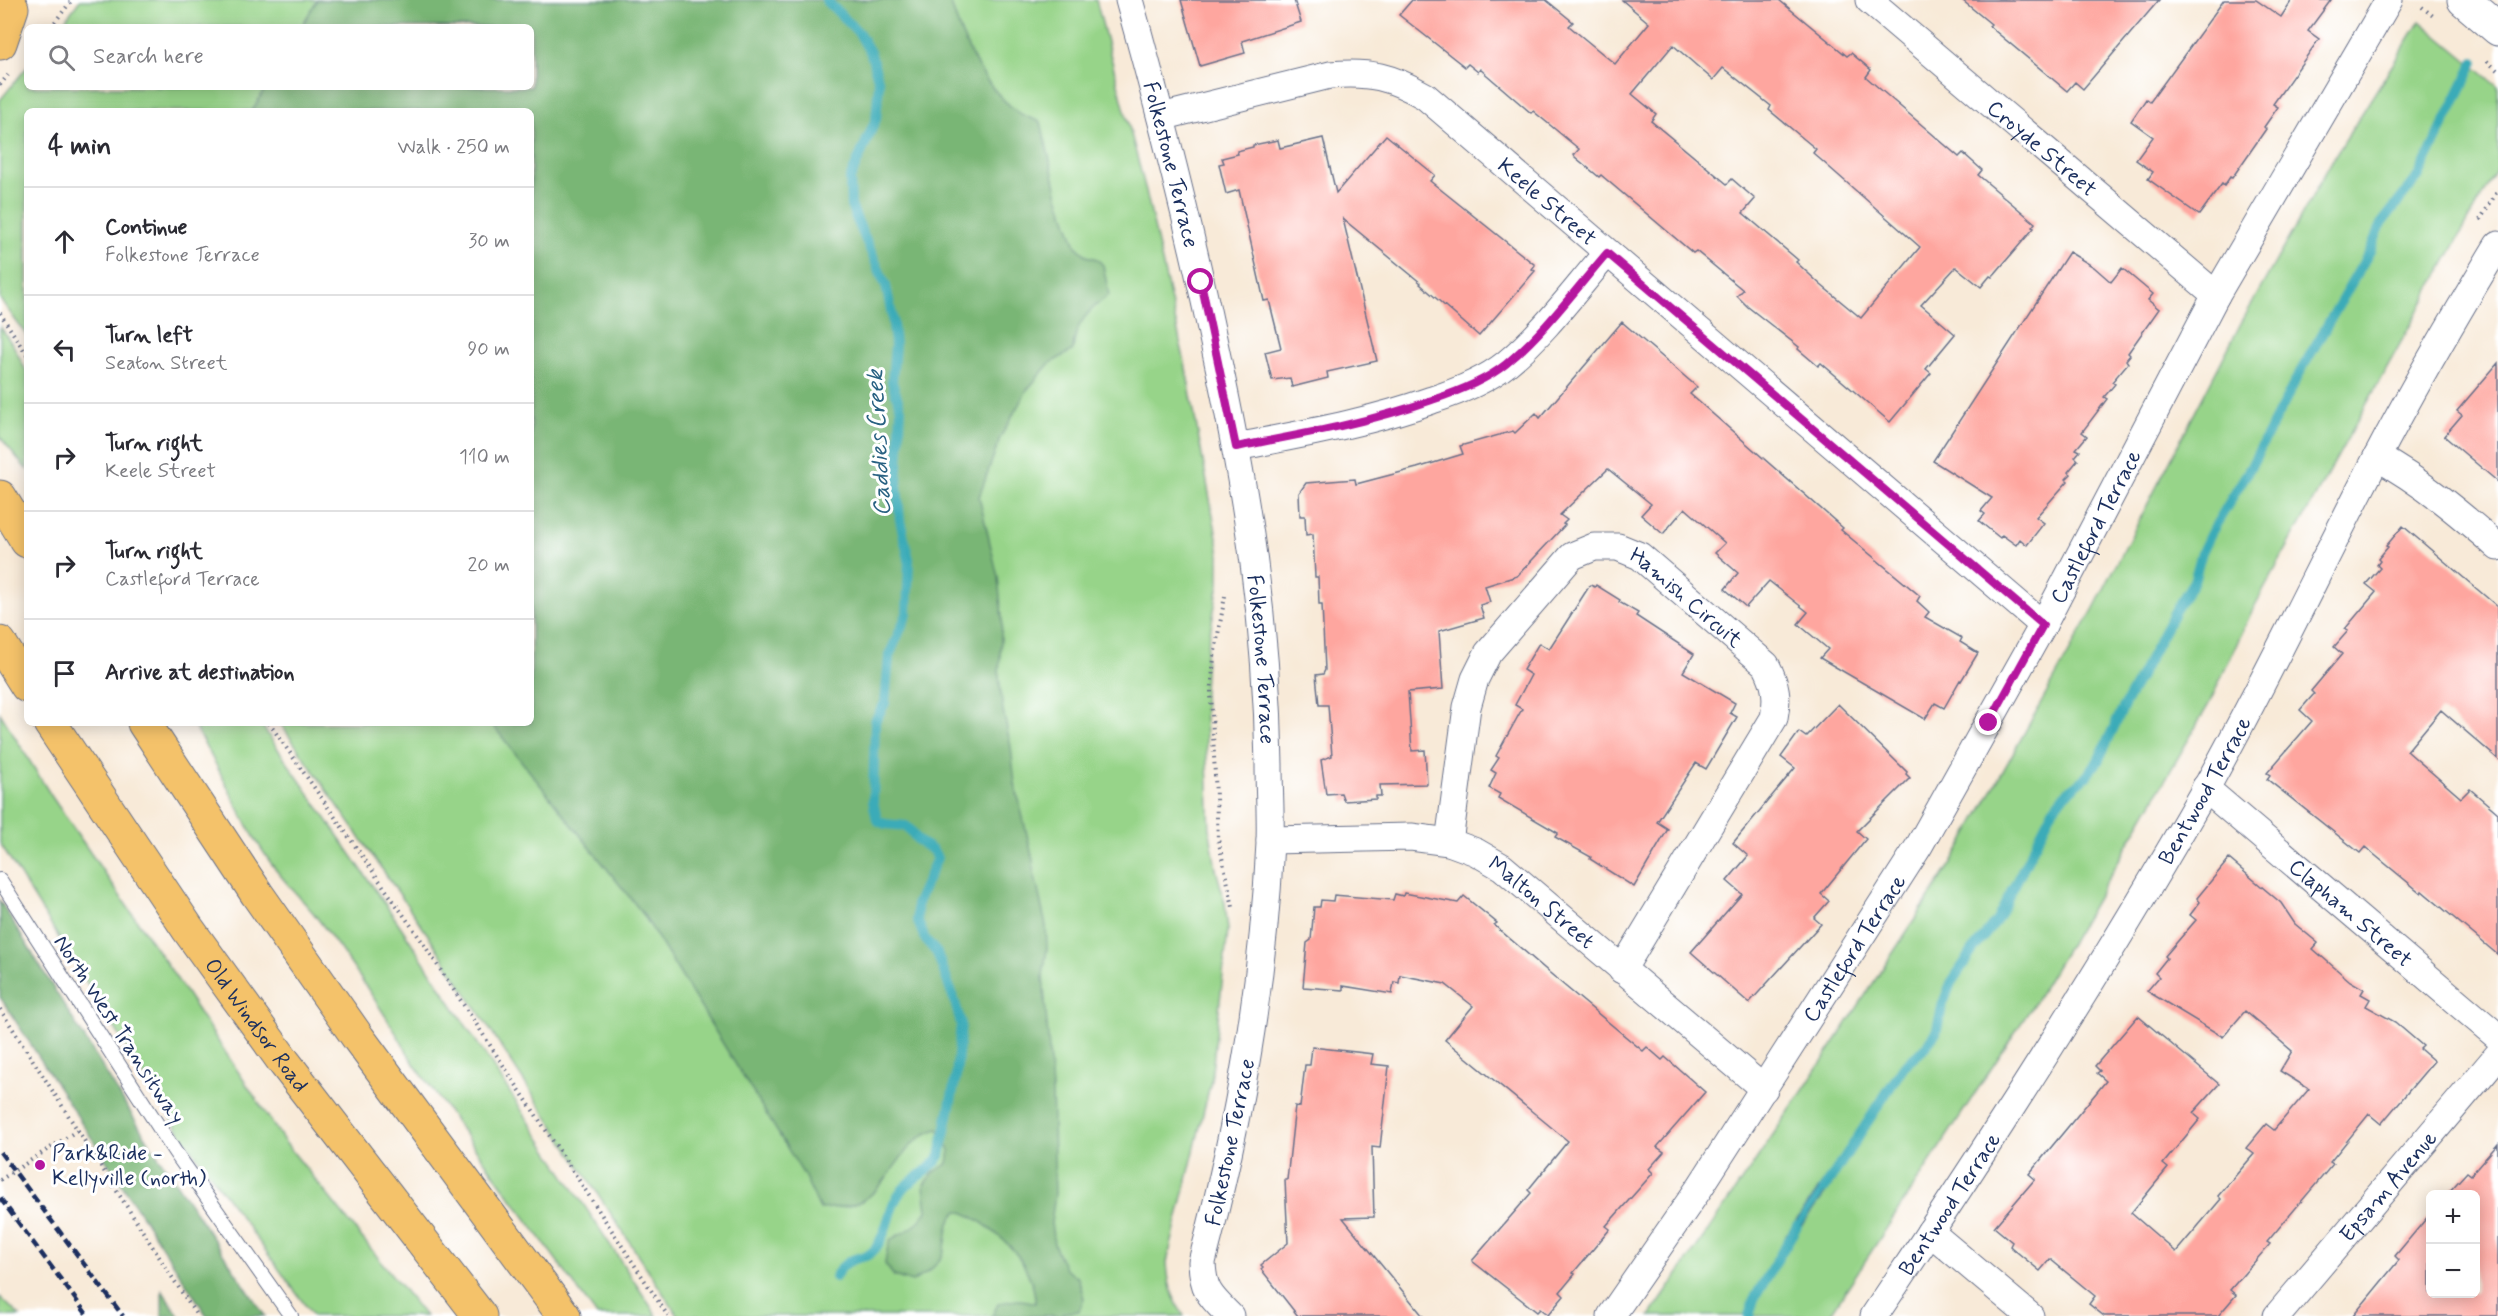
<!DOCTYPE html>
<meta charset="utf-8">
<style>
body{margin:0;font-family:Mynerve,sans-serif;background:#f2f2f3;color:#2b2b33}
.controls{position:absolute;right:18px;bottom:18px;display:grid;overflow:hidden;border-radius:9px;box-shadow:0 3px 15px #0003}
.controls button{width:54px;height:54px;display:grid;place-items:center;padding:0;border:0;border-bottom:2px solid #e1e1e2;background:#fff;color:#2b2b33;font:30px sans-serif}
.stop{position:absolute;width:18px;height:18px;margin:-14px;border:4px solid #b5179e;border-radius:50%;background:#fff}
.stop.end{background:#b5179e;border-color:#fff;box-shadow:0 2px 6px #0008}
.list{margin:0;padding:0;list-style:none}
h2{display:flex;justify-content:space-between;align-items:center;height:78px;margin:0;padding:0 24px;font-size:26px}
h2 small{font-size:20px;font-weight:400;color:#7c7c81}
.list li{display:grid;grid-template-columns:39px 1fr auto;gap:18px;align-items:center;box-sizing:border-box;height:108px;padding:0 24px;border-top:2px solid #e1e1e2}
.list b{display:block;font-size:22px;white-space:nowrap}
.list p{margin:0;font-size:20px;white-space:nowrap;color:#7c7c81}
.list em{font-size:20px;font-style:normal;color:#7c7c81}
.icon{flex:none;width:33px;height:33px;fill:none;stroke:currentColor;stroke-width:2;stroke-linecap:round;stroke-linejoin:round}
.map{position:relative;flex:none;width:2498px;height:1316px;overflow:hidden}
.search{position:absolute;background:#fff;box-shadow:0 3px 15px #0003;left:24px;top:24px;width:510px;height:66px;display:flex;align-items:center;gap:15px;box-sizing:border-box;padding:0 21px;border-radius:9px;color:#7c7c81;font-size:22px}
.panel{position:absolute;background:#fff;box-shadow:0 3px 15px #0003;left:24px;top:108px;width:510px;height:618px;border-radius:9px}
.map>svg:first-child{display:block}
</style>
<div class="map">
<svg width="2498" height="1316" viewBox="0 0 2498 1316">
<rect width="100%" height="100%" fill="#fff"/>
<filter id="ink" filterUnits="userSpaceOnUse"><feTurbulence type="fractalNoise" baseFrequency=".0167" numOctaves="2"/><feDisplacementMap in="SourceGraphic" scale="12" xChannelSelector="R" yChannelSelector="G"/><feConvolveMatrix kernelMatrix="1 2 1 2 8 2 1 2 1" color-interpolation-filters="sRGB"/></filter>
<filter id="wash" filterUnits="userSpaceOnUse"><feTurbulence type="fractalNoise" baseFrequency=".008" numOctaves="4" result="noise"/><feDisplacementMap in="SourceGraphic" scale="24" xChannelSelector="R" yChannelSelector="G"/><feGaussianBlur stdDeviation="1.35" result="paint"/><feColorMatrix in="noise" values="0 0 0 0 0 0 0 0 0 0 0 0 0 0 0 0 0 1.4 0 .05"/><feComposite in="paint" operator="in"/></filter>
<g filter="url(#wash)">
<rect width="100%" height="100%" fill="#f8ead8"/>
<!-- green -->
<path fill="#97d489" stroke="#598274" stroke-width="1.5" d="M 80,0 L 1096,0 L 1146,191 L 1185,363 L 1219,548 L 1219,583 L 1206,655 L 1204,692 L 1210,832 L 1216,869 L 1225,903 L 1228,930 L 1211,1081 L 1167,1262 C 1168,1283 1172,1298 1184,1316 L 678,1316 L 428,935 L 280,723 L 531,723 L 531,111 L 27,111 L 27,336 L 0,299 L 0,100 L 27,67 L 27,87 L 531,87 L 531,27 L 60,27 Z
M 2420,21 L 2498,86 L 2498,167 L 2252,611 L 2209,704 L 2086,917 L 2033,1005 L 1829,1316 L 1650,1316 L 1802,1092 L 1951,864 L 2093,610 L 2240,325 L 2332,161 Z
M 0,326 L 14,347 L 27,373 L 27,470 L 0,437 Z
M 0,713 L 52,797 L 171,970 L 284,1141 L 425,1316 L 313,1316 L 182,1136 L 0,843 Z
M 192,723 L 260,723 L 401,927 L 657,1316 L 597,1316 L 414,1064 C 385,1012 351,963 315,915 C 303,900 288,886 276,870 C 242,825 223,771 192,723 Z
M 0,1297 L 20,1316 L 0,1316 Z"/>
<!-- forest -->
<path fill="#79b675" stroke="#4a726a" stroke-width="1.5" d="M 317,0 L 950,0 C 962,42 981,83 1015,110 C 1022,116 1033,119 1041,122 L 1058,196 L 1076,246 L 1087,256 L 1097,259 L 1103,265 L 1109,295 C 1089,310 1074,324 1073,350 L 1049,364 L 1027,390 L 1000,438 L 979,497 L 998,577 L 1002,618 L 999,676 L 1003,711 L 1011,747 L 1015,784 L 1033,860 L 1034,872 L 1046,926 L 1047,949 L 1043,975 L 1052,1089 L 1055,1194 L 1051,1223 L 1054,1244 L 1065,1269 L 1078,1278 L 1084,1298 L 1079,1311 L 1063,1313 L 1063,1316 L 992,1316 L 998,1304 C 1011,1300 1021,1298 1035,1303 C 1036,1288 1026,1267 1017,1255 C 1007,1241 975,1214 958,1211 C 944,1223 949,1235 944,1251 C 940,1265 924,1275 912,1282 L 894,1276 L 885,1264 C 889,1229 893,1242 914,1226 C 919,1222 923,1216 927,1211 L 924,1186 L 933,1173 L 948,1163 L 950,1150 L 938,1129 C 896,1140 891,1197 848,1206 C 839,1208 829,1208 820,1209 L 804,1175 L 643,914 L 491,723 L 531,723 L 531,111 L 252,111 L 266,87 L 531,87 L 531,27 L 301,27 Z
M 0,901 L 148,1141 L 265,1316 L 207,1316 L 0,997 Z
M 162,1290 L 179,1316 L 162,1316 Z"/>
<!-- water -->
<path fill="#3babb8" stroke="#2b6d8b" stroke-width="1.5" d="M 1827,1177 L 1834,1182 L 1793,1237 L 1786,1235 Z"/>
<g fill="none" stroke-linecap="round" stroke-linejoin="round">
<!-- stream -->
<path stroke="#3babb8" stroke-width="10" d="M 826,0 L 859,33 L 871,54 L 879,83 L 876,119 L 850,179 L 851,206 L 886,286 L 892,315 L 895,345 L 892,382 L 901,409 L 897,486 L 900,520 L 909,559 L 907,614 L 889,656 L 885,703 L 875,721 L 873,801 L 877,820 L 885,824 L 906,826 C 911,829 912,833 916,838 C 923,847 933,846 937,858 L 917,903 L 917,919 L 925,939 L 937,953 L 954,999 L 961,1024 L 956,1076 L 940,1156 C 930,1173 907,1179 897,1197 C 888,1213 887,1234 875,1249 C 863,1264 851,1250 835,1277
M 1824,1189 L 1904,1066 L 1923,1050 L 1936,1033 L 1943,1003 L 1951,983 L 1973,950 L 1997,920 L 2053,809 L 2063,796 L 2087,776 L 2098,761 L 2124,706 L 2176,609 L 2194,581 L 2202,552 L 2211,533 L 2250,468 L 2299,374 L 2370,251 L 2381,224 L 2418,177 L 2474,62
M 1749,1316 L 1754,1299 L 1797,1226"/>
</g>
<g id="blocks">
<!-- building -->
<path fill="#fea69f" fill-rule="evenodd" d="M 1181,0 L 1294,0 L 1301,22 L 1242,41 L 1245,53 L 1200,66 Z
M 1412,0 L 1546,0 L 1573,22 L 1569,26 L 1615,64 L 1649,23 L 1622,0 L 1779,0 L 1847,56 L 1851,53 L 1871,70 L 1866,77 L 1959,157 L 1963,153 L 1982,170 L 1978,175 L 2035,223 L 2032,227 L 2034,228 L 1992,277 L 1990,276 L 1981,287 L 1956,267 L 1921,305 L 1955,334 L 1926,369 L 1931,373 L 1890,422 L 1821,363 L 1818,366 L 1798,349 L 1799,347 L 1748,307 L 1737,296 L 1743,290 L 1696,251 L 1693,253 L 1601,175 L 1599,177 L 1575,157 L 1574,155 L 1579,149 L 1533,111 L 1531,113 L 1480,69 L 1478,72 L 1468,64 L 1465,67 L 1399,15 ZM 1673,45 L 1713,80 L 1723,68 L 1771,106 L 1769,110 L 1816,149 L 1813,153 L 1920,247 L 1861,318 L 1821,285 L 1796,262 L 1798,260 L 1743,213 L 1755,199 L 1732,179 L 1727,184 L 1651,121 L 1656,114 L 1632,94 Z
M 1962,0 L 2159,0 L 2083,89 L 2075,82 L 2067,91 L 1989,26 L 1991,24 Z
M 2224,0 L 2256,0 L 2281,17 L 2292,0 L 2331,0 L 2308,31 L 2319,39 L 2273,104 L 2278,107 L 2264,127 L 2266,129 L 2232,178 L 2230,177 L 2224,186 L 2222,184 L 2199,215 L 2148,179 L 2153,172 L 2136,160 L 2153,137 L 2131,121 L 2146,99 L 2150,102 Z
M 1386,135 L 1435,175 L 1430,181 L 1535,265 L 1532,269 L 1535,271 L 1479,336 L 1420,284 L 1421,283 L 1343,219 L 1377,361 L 1327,372 L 1328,378 L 1292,387 L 1290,378 L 1272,380 L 1265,352 L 1281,348 L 1269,300 L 1264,301 L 1239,190 L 1226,194 L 1219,164 L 1224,163 L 1222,158 L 1238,154 L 1237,151 L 1253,147 L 1253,145 L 1278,140 L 1280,148 L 1323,138 L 1336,193 Z
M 2069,252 L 2094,267 L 2111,282 L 2122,268 L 2153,294 L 2148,300 L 2159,309 L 2128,353 L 2130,355 L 2126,360 L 2128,363 L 2112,382 L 2115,384 L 2104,397 L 2107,399 L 2082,432 L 2087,436 L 2076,449 L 2080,451 L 2075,457 L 2078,460 L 2068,472 L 2071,474 L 2066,479 L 2068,481 L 2036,517 L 2044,523 L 2027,545 L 2020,539 L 2016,545 L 2002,535 L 2000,538 L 1979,521 L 1985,514 L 1981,511 L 1992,498 L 1933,461 Z
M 1622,322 L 1697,387 L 1690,394 L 1843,528 L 1841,530 L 1920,596 L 1917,601 L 1929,612 L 1925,617 L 1962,638 L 1960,642 L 1978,653 L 1961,681 L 1960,680 L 1944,708 L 1935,703 L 1925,719 L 1820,658 L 1828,649 L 1798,624 L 1808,612 L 1769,581 L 1746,607 L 1725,589 L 1738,573 L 1715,553 L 1725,543 L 1685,508 L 1663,534 L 1641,515 L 1651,504 L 1608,469 L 1560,515 L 1567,520 L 1563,524 L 1565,525 L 1517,576 L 1485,586 L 1490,602 L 1480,605 L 1484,618 L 1439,631 L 1443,689 L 1408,692 L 1412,751 L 1425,750 L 1427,784 L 1380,785 L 1381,796 L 1376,796 L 1376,799 L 1344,801 L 1341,793 L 1326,794 L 1321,760 L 1332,756 L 1328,705 L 1319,705 L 1316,675 L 1323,674 L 1325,670 L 1322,604 L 1319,604 L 1318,577 L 1315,577 L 1313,534 L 1306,535 L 1305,516 L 1300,516 L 1299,493 L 1306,483 L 1355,479 L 1356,484 L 1417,468 L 1463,454 L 1460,446 L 1513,431 L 1515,433 L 1536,413 L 1540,418 Z
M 2498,363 L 2498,482 L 2444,436 L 2462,415 L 2457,411 Z
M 2403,526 L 2498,607 L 2498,759 L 2441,710 L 2407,751 L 2461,798 L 2470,789 L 2498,813 L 2498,955 L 2422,891 L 2421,893 L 2365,847 L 2360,853 L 2267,779 L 2270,775 L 2267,773 L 2312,721 L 2300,710 L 2314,694 L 2311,691 L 2342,654 L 2334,647 L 2348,631 L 2345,629 L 2376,592 L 2366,584 L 2380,568 L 2377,565 L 2380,561 L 2378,559 L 2388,547 L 2386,546 Z
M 1590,585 L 1595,587 L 1596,585 L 1620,600 L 1619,602 L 1638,613 L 1636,616 L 1694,654 L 1683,672 L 1735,703 L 1730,713 L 1737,717 L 1706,769 L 1696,763 L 1657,822 L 1668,829 L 1634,887 L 1590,859 L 1591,857 L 1555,837 L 1558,833 L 1498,798 L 1500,794 L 1489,788 L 1496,773 L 1491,770 L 1499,758 L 1496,756 L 1522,709 L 1515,705 L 1531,675 L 1523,670 L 1539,643 L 1549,649 Z
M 1838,704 L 1907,772 L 1906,774 L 1910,778 L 1857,831 L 1866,839 L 1821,894 L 1829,901 L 1814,918 L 1821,924 L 1749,1003 L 1691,952 L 1742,894 L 1727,881 L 1748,856 L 1733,843 L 1795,768 L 1781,757 L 1799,732 L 1806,737 Z
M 2229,859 L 2281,903 L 2295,924 L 2318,943 L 2313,949 L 2350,981 L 2364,989 L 2361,994 L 2370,999 L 2366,1006 L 2395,1022 L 2423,1046 L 2420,1049 L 2434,1061 L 2381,1124 L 2369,1114 L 2330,1162 L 2333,1164 L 2267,1242 L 2270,1244 L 2230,1290 L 2236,1295 L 2218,1316 L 2104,1316 L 2089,1304 L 2095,1296 L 2050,1259 L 2040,1271 L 2012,1248 L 2010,1246 L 2012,1242 L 1994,1227 L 2035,1179 L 2029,1174 L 2106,1081 L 2097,1073 L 2100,1071 L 2095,1066 L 2138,1016 L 2219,1084 L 2193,1113 L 2200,1119 L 2163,1164 L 2168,1168 L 2131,1213 L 2176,1252 L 2221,1199 L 2218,1196 L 2254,1154 L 2246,1148 L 2266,1124 L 2274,1130 L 2309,1089 L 2280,1071 L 2292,1051 L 2245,1011 L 2223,1037 L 2147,991 L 2159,977 L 2155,973 L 2167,958 L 2165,956 L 2196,920 L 2190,915 L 2200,902 L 2197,898 Z
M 1404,893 L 1458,903 L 1464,896 L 1497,923 L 1494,925 L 1566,987 L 1643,1051 L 1647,1047 L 1662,1060 L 1665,1057 L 1705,1092 L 1657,1147 L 1664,1152 L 1649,1169 L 1653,1173 L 1606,1226 L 1610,1229 L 1573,1273 L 1575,1274 L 1560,1292 L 1564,1296 L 1548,1315 L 1540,1309 L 1537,1312 L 1472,1261 L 1531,1193 L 1528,1190 L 1568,1141 L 1445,1040 L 1473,1006 L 1445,984 L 1400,975 L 1399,983 L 1394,982 L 1392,994 L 1343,986 L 1343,990 L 1303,987 L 1307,943 L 1311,940 L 1314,907 L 1320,907 L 1321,900 L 1333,901 L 1334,895 L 1393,900 L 1395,894 L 1403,896 Z
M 1312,1047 L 1373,1054 L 1371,1064 L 1389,1066 L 1380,1148 L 1372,1147 L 1374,1217 L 1343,1218 L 1423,1316 L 1298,1316 L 1261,1269 L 1263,1267 L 1261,1265 L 1288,1243 L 1285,1180 L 1287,1180 L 1295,1106 L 1300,1107 L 1305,1065 L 1310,1065 Z
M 2498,1144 L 2498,1316 L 2353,1316 L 2399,1260 L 2395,1256 L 2430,1214 L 2430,1293 L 2475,1293 L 2475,1194 L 2447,1194 L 2467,1172 L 2471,1175 Z"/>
</g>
</g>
<g filter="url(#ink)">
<use href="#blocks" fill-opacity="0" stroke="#687089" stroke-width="1.5"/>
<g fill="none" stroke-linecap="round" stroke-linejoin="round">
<defs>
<path id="service" d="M 0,880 L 175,1152 L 291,1316"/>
<g id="minor">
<path id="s1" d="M 1129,0 C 1162,118 1192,237 1217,357 C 1247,496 1267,622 1269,765 C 1269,791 1271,817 1270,843 C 1263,988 1239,1121 1202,1262 C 1203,1291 1210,1296 1230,1316"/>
<path id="s2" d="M 1869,0 L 2216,295"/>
<path id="s3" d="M 1161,117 L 1330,75 C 1369,71 1392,77 1425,96 L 2043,625"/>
<path d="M 1236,447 C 1302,434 1368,423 1432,400 C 1457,392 1485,381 1506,364 C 1544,333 1575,290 1607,253"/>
<path d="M 2377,457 C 2422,482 2459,513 2498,547"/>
<path id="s4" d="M 2205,788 L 2498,1037"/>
<path id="s5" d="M 1270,840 L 1411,837 L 1449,842 L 1476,852 L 1502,867 L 1764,1089"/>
<path id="s6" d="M 1449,842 L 1467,707 L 1475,679 L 1488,653 L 1572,556 L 1594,547 L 1618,547 L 1640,556 L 1766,665 C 1776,684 1778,697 1774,718 L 1622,970"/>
<path d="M 1930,1232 L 2030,1316"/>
<path id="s7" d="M 1611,1316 L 1700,1187 L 1919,846 L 2043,625 L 2216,295 L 2389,0"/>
<path id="s8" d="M 1874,1316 C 1990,1144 2103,969 2206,788 C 2266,681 2318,570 2375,461 C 2413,388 2455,316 2498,245"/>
<path id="s9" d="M 2277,1316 L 2498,1055"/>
</g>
<path id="tertiary" d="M 2464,0 L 2498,29"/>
<g id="trunk">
<path d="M 0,43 L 12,8"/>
<path d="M 0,497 L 27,541"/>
<path d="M 0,643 L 27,686"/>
<path id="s10" d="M 50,723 L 188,929 L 284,1062 L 480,1316"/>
<path d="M 144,723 L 257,894 L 359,1039 L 564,1316"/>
</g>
</defs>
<!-- service casing -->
<use href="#service" stroke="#687089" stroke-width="16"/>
<!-- minor casing -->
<use href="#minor" stroke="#687089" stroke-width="29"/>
<!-- tertiary casing -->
<use href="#tertiary" stroke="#687089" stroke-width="35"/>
<!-- trunk casing -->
<use href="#trunk" stroke="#687089" stroke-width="35"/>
<!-- path -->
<path stroke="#687089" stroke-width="4" stroke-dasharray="1.5 4.5" stroke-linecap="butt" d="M 2422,7 L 2433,16
M 51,27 L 72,0
M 2487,61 L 2498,71
M 0,85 L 8,75
M 2480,220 L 2498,190
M 0,313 L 27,355
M 1225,596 L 1214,657 L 1211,692 L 1218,839 L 1233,907
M 269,723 L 421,940 L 668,1316
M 0,1009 L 197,1316
M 0,1180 L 78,1130"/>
<!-- service -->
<use href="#service" stroke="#fff" stroke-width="14"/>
<!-- minor -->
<use href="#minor" stroke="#fff" stroke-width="27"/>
<!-- tertiary -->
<use href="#tertiary" stroke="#fff" stroke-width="33"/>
<!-- trunk -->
<use href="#trunk" stroke="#f4c26a" stroke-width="33"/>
<!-- rail -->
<path stroke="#1b2f5e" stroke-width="4.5" stroke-dasharray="9 4.5" stroke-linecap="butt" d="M 0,1152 L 123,1316
M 0,1198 L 88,1316"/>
</g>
</g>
<g fill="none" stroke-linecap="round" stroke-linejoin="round" filter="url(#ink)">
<!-- route -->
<path stroke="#b5179e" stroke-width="8" d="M 1201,282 L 1236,447 C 1303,434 1368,423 1432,400 C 1457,392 1485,381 1506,364 C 1544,333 1575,290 1607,253 L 2043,625 L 1989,723"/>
</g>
<!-- markers -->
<circle fill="#b5179e" stroke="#fff" stroke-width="2" cx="40" cy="1165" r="6"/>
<g text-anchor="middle" stroke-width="6" stroke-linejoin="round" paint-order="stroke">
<!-- street labels -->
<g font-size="22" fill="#1b2f5e" stroke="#fff">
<text dy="8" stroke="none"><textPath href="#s2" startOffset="228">Croyde Street</textPath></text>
<text dy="8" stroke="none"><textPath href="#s1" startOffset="170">Folkestone Terrace</textPath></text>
<text dy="8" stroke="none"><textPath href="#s3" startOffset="435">Keele Street</textPath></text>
<text dy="8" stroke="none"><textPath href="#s7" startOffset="927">Castleford Terrace</textPath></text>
<text dy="8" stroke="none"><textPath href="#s6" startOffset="456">Hamish Circuit</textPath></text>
<text dy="8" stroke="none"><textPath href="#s1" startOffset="674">Folkestone Terrace</textPath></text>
<text dy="8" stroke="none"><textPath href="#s8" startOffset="621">Bentwood Terrace</textPath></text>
<text dy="8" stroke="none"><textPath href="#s5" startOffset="291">Malton Street</textPath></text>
<text dy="8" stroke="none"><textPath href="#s4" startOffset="192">Clapham Street</textPath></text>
<text dy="8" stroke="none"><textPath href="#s7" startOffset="441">Castleford Terrace</textPath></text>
<text dy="8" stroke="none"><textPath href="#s10" startOffset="366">Old Windsor Road</textPath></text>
<text transform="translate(120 1029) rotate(57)" y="8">North West Transitway</text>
<text transform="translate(1229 1142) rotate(-78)" y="8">Folkestone Terrace</text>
<text dy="8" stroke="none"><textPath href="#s9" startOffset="171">Epsam Avenue</textPath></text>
<text dy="8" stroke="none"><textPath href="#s8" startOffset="135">Bentwood Terrace</textPath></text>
</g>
<!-- poi labels -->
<g font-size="22" fill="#1b2f5e" stroke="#fff" text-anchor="start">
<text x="52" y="1160">Park&amp;Ride -<tspan x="52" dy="25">Kellyville (north)</tspan></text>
</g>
<!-- water labels -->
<g font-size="24" font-style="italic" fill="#286182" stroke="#fff">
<text transform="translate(878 443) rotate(-93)" y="8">Caddies Creek</text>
</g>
</g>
</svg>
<div class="controls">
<button>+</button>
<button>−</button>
</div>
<div class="stop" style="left:1201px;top:282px"></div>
<div class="stop end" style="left:1989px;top:723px"></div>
<div class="search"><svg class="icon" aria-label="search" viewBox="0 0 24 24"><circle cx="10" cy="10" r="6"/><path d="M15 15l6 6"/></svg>Search here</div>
<section class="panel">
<h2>4 min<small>Walk · 250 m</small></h2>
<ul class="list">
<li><svg class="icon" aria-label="ahead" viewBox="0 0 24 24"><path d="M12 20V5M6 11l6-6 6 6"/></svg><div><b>Continue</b><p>Folkestone Terrace</p></div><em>30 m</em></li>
<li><svg class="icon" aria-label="left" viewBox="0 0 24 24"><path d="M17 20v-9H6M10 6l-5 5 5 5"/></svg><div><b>Turn left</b><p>Seaton Street</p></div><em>90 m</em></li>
<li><svg class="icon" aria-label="right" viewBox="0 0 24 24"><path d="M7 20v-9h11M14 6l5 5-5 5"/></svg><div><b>Turn right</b><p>Keele Street</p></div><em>110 m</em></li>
<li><svg class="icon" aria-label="right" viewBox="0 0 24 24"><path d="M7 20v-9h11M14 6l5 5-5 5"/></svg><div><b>Turn right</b><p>Castleford Terrace</p></div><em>20 m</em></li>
<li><svg class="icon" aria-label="arrive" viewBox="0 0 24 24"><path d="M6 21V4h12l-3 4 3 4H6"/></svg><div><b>Arrive at destination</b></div></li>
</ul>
</section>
</div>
